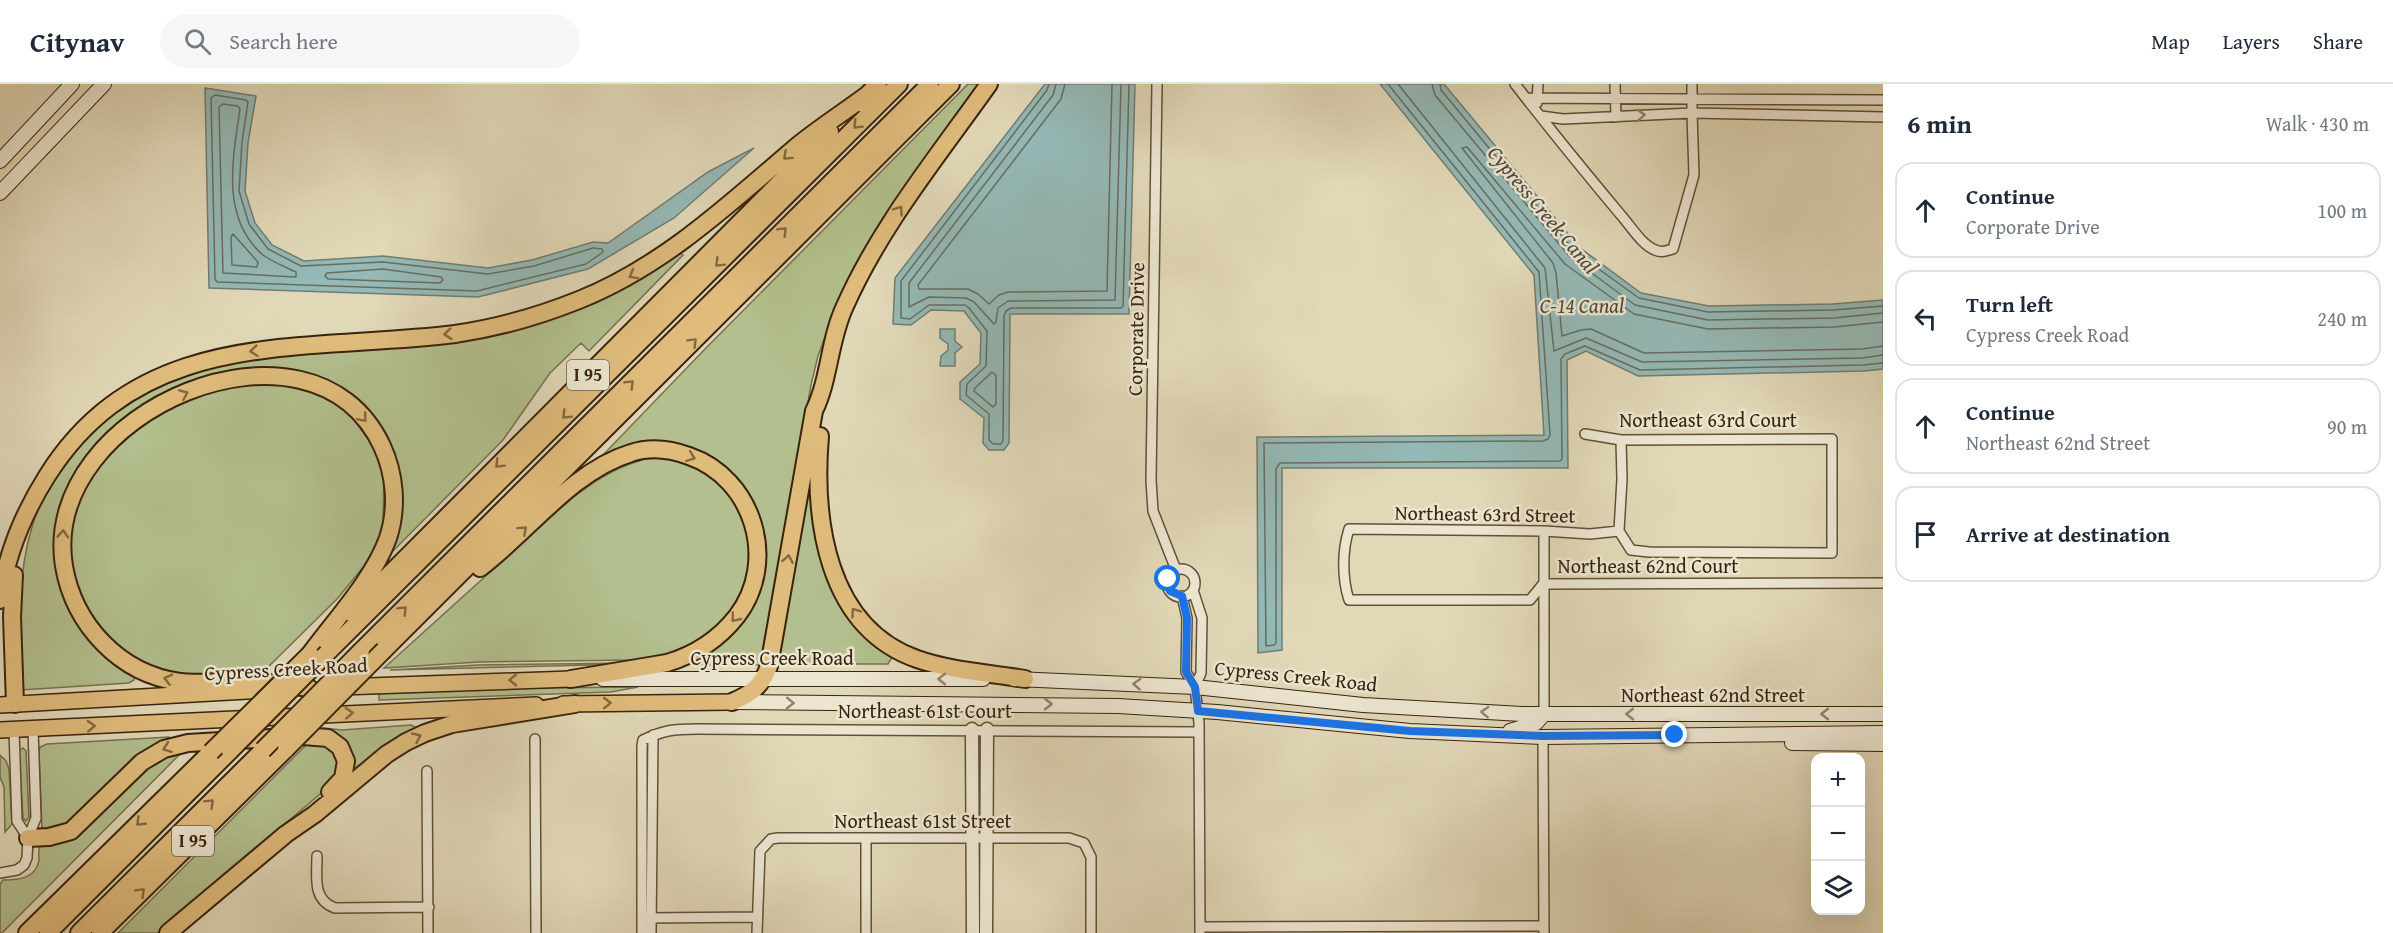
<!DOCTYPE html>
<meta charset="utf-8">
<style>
body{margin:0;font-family:"Gentium Book Plus",serif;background:#f6f6f7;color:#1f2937}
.controls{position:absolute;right:18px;bottom:18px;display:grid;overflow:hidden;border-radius:12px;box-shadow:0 6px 24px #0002}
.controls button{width:54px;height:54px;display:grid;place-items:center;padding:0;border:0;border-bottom:2px solid #e0e1e3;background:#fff;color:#1f2937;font:30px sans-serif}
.stop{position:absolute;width:18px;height:18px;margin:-14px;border:4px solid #1a73e8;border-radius:50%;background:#fff}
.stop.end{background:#1a73e8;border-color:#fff;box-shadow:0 2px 6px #0008}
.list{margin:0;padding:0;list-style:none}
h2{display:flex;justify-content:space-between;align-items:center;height:78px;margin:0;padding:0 24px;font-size:26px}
h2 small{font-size:20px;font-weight:400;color:#747a83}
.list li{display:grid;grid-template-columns:39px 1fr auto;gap:18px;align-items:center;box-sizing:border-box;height:96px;margin:0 12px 12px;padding:0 12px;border:2px solid #e0e1e3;border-radius:18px}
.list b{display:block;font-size:22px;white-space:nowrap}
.list p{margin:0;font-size:20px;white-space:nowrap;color:#747a83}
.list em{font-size:20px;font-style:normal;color:#747a83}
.icon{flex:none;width:33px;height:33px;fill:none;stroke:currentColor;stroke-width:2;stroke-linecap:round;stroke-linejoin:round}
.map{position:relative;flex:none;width:1883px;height:849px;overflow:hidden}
header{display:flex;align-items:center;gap:36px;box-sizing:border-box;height:84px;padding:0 30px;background:#fff;border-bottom:2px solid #e0e1e3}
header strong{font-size:28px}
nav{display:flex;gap:33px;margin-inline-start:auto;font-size:21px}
.search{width:420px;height:54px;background:#f6f6f7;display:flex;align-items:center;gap:15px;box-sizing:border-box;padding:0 21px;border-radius:33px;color:#747a83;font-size:22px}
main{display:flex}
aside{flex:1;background:#fff}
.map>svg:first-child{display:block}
</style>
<header>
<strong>Citynav</strong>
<div class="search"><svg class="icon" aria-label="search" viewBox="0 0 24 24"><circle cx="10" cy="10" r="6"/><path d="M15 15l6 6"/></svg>Search here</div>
<nav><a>Map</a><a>Layers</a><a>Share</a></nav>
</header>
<main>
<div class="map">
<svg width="1883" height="849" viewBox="0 0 1883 849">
<rect width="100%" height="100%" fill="#e1d8b8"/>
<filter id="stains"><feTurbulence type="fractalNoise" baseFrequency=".00333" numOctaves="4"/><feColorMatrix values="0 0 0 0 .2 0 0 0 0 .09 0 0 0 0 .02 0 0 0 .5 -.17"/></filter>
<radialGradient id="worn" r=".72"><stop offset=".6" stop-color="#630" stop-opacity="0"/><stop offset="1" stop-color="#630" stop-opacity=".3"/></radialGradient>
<!-- green -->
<path fill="#b3bf8e" stroke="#76714e" stroke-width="1.5" d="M 968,0 L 981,0 L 872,153 L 837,220 L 818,272 L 811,301 L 762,581 L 699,581 L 694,573 L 749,523 L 758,437 L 690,367 L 600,374 L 705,265 Z
M 680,169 L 683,171 L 589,267 L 581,259 L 550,289 L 503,356 L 392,468 L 389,465 L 383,350 L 367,329 L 348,312 L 326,297 L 301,290 L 215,294 L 92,368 L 79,385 L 69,406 L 61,429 L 57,454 L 61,495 L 137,589 L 134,596 L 129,599 L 21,606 C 20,551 16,496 32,443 C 49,385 104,326 158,300 C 211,276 271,272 327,264 C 406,252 486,241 566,229 C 607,213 644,194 680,169 Z
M 247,298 L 295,299 L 345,324 L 380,371 L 384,392 L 383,437 L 378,458 L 369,476 L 337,515 L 261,590 L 178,590 L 128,574 L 104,554 L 76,509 L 67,456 L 81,401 L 120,355 L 178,318 Z
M 655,372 L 694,379 L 727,402 L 748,438 L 752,473 L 744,509 L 722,542 L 688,562 L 674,568 L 636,576 L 478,578 L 384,584 L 573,413 C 601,392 621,381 655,372 Z
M 811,377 L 828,487 L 894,570 L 888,580 L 777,580 Z
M 632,579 L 635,580 L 390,586 L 478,581 Z
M 638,603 L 611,608 L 379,616 L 379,609 L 526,604 Z
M 411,641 L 421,646 L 356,689 L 321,646 L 323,644 L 342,646 Z
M 169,653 L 170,656 L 61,746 L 42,746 L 39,668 L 40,663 L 47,660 Z
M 309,658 L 320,658 L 334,666 L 340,683 L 333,699 L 157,849 L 118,849 Z
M 23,664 L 26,667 L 29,733 L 26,737 L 23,734 L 19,667 Z
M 184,666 L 2,849 L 0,849 L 0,800 L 3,796 C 18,796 36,795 39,776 C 39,770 38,766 40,761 L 160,674 Z
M 0,671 L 6,677 L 9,685 L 12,740 L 5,748 L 4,703 L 0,693 Z"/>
<!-- water -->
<path fill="#95b9b6" stroke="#707d73" stroke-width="1.5" d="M 1045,0 L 1135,0 L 1129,230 L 1010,230 L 1009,359 L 1004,366 L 989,366 L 983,359 L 984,334 L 960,315 L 960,298 L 980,280 L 981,249 L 964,227 L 931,226 L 911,241 L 893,240 L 895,194 Z
M 1380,0 L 1444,0 L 1580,164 L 1641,209 L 1709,222 L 1833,220 L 1883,216 L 1883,285 L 1864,287 L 1638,292 L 1586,267 L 1567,276 L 1568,384 L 1282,384 L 1282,566 L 1258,569 L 1257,353 L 1544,351 L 1534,191 Z
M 205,4 L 256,12 L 248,59 L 245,107 L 255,139 L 272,161 L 304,177 L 383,172 L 488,184 L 532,176 L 593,158 L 608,159 L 708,88 L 754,64 L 674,134 L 588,185 L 478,213 L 209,204 Z
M 940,245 L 955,245 L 955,257 L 962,263 L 955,269 L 955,282 L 940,282 L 941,272 L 948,266 L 948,260 L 940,254 Z"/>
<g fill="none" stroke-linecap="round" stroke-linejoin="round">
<!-- shore -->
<path stroke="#666e62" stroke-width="1.5" d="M 1049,0 L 1047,6 L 901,197 L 901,234 L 910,235 L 929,221 L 965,221 L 969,224 L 987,247 L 986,282 L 967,300 L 966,311 L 989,330 L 989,356 L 993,360 L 1001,360 L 1003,356 L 1004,232 L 1006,227 L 1011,224 L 1121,224 L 1123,222 L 1129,0
M 1056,0 L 1053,11 L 909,199 L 909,223 L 929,213 L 966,214 L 974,218 L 994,240 L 996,238 L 998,224 L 1008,217 L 1115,216 L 1121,0
M 1065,0 L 1061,15 L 918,201 L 919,205 L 968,205 L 978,210 L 989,220 L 999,211 L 1008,208 L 1107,207 L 1112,0
M 1388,0 L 1539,188 L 1550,351 L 1548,355 L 1543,357 L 1264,359 L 1266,562 L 1274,561 L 1276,559 L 1276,385 L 1280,379 L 1560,377 L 1562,375 L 1561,275 L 1565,270 L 1585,262 L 1640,286 L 1863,281 L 1883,279
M 1398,0 L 1545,184 L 1554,267 L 1586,254 L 1642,278 L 1862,274 L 1883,271
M 1432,0 L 1435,11 L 1570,173 L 1635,221 L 1708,236 L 1834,234 L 1883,229
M 1440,0 L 1441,6 L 1575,168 L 1639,214 L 1708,228 L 1833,226 L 1883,222
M 215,11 L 246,16 L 248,18 L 242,58 L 239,107 L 249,140 L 268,165 L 301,182 L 383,178 L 488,190 L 534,182 L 593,164 L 602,165 L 603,168 L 586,180 L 477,207 L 217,198 L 215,195 L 211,14 Z
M 223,20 L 238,22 L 240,25 C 233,74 220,134 263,171 C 272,178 286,183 296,188 L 296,193 L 223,189 L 219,23 Z
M 233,150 L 258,178 L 257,183 L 232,181 L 231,153 Z
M 383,185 L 441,193 L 443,196 L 440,199 L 328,195 L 325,192 L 327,189 Z
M 1883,238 L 1834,243 L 1708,245 L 1634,230 L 1565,180 L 1467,63 L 1462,64 L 1553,179 L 1556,189 L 1562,252 L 1581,246 L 1591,245 L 1644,269 L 1862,265 L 1883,262
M 992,288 L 996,291 L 996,320 L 993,323 L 974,307 L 975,304 Z"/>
<defs>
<path id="minor" d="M 1157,0 L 1151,396 L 1153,427 L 1176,486
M 1515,0 C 1549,44 1584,87 1620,130 C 1630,141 1641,160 1655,166 C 1662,169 1666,167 1673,165 L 1694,91 L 1692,29 L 1563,35 L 1541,32
M 1615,0 L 1616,33
M 1692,0 L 1692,29 L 1883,33
M 1526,14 L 1883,16
M 1537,19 L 1538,0
M 1585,350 L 1621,356 L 1832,355 L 1832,469 L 1649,468 L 1631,466 L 1619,447 L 1622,395 L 1621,356
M 1544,447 L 1544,630
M 1619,447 L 1590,450 L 1544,447 L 1349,445 C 1342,467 1342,494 1349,516 L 1530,516 L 1543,500 L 1883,499
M1167 499a14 14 0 1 1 28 0a14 14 0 1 1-28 0Z
M 1193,506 L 1202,534 L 1201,589 L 1195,603
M 1182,512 L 1187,534 L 1186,588 L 1195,603 L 1199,639 L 1200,847
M 14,646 L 17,737 L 28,754
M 1543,653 L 1544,849
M 535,655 L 536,849
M 427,687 L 428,849
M 866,755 L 866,849
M 317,772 C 317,793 312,816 335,824 L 429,823
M 0,789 L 17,786 L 24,781 L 27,774 L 28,754 L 36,734 L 33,645
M 647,834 L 757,833
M 1200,843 L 1544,842
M 642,849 L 642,662 L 643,656 C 664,646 674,645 697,645 L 1199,648
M 651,849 L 653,651
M 757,849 L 760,767 L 771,755 L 778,754 L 1069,754 L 1084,759 L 1091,773 L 1091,849"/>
<path id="tertiary" d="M 972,645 L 973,849
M 986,849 L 987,645"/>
<path id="secondary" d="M 0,77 L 72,0
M 0,109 L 104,0
M 603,595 L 983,595
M 1014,595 L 1195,603 L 1363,621 L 1522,630 L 1883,630
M 732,618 L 1118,622 L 1217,628 L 1410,647 L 1543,653 L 1883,649
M 1510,647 L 1536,639 L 1544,630
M 1792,659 L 1883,660"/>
<path id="primary" d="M 341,603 L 571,595
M 563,620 L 732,618
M 0,621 L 281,605
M 0,646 L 536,621"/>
<path id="motorway" d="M 859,19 L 878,0
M 820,352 C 813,435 826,543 917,575 C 951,587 990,589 1025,595
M 480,484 C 528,448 572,387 631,369 C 649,363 670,365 689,372 C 753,394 779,477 737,532 C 719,555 694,571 667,579 L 571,595
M 14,491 L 12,533 L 15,620
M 0,516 C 6,472 23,430 47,392 C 142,241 303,269 455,250 C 497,244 539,232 579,216 C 664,182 729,120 797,62 C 819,44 844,28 867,11
M 351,529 L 830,48
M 384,566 L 951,0
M 361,567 L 930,0
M 327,569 L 899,0
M 309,604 C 288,601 266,598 245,597 C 223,596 201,601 180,598 C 120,590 74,541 64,482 C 39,327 312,212 382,362 C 395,390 398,424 388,454 C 374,494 335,536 310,570
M 732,618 C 751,610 762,602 769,582 L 814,327 C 830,294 829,256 845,222 C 881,141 938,72 989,0
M 28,754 L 49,753 L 71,747 L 142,678 L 164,665 L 188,659 L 303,652 L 328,654 L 340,663 L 346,677 L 343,694 L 330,708
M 27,849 L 211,668
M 48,849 L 230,667
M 79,849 L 263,666
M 100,849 L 286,665
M 168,849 L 286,750 L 315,730 L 387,670 L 406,658 L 425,649 L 452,640 L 575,620"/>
</defs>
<!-- minor casing -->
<use href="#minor" stroke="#625038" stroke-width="12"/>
<!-- tertiary casing -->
<use href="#tertiary" stroke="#625038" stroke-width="15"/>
<!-- secondary casing -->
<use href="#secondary" stroke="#38230e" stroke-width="16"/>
<!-- primary casing -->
<use href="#primary" stroke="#38230e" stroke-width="18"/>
<!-- motorway casing -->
<use href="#motorway" stroke="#38230e" stroke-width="20"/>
<!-- minor -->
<use href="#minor" stroke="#ece6d1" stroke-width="9"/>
<!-- tertiary -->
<use href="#tertiary" stroke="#ece6d1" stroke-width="12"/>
<!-- secondary -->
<use href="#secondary" stroke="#ece6d1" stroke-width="14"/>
<!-- primary -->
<use href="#primary" stroke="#e0bc7c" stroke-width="15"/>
<!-- motorway -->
<use href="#motorway" stroke="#e0bc7c" stroke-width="16"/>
<defs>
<path id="motorway-bridge" d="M 286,665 L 384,566
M 263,666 L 361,567
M 230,667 L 327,569
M 211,668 L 310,570"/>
</defs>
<!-- motorway-bridge casing -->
<use href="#motorway-bridge" stroke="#38230e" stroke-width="20" stroke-linecap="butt"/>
<!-- motorway-bridge -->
<use href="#motorway-bridge" stroke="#e0bc7c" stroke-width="16"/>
</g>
<!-- one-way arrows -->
<defs><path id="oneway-chevron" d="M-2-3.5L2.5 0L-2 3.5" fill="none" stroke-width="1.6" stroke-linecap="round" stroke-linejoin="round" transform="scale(1.5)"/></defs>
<g stroke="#928470">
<use href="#oneway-chevron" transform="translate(1641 31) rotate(-3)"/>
<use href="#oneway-chevron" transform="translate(942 595) rotate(180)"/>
<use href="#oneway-chevron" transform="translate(1137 600) rotate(-176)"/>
<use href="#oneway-chevron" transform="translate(790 619) rotate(1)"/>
<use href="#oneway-chevron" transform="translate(1048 620)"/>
<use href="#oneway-chevron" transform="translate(1485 628) rotate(-177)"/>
<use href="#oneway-chevron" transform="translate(1630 630) rotate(-180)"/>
<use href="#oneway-chevron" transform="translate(1825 630) rotate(180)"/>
</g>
<g stroke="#84683f">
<use href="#oneway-chevron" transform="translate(857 41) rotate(135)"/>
<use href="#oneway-chevron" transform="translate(787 72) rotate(138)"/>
<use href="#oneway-chevron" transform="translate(899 126) rotate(-55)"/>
<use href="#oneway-chevron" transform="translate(783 147) rotate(-45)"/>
<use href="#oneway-chevron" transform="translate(719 179) rotate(135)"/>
<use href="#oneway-chevron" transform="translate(633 191) rotate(151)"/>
<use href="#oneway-chevron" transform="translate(448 250) rotate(174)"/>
<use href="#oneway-chevron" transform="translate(693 258) rotate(-45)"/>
<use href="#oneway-chevron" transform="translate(254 267) rotate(174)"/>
<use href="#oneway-chevron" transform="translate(630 300) rotate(-45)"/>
<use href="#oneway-chevron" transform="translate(184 310) rotate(-23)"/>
<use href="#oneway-chevron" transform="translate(566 331) rotate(135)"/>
<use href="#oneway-chevron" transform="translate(363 334) rotate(50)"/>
<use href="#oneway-chevron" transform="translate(691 373) rotate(21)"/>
<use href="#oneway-chevron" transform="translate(499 380) rotate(135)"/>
<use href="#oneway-chevron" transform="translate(523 446) rotate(-42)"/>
<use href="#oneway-chevron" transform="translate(63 450) rotate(-86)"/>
<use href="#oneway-chevron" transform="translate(788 475) rotate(-80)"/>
<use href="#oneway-chevron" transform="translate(403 526) rotate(-45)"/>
<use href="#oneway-chevron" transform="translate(855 528) rotate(-126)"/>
<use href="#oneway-chevron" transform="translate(735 534) rotate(129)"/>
<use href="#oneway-chevron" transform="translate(168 595) rotate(-166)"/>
<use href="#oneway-chevron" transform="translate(513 596) rotate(179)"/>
<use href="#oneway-chevron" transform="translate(607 619) rotate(-1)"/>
<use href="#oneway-chevron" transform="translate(349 629) rotate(-3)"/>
<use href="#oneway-chevron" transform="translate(91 642) rotate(-3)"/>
<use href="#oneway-chevron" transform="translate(417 653) rotate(-25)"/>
<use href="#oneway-chevron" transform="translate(167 664) rotate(160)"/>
<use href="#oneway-chevron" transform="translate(210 719) rotate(-45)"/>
<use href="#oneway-chevron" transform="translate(140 738) rotate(136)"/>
<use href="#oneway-chevron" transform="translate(141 808) rotate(-45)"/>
</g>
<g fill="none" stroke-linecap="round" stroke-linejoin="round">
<!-- route -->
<path stroke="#1a73e8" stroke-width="8" d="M 1168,495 L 1170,507 L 1182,512 L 1187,534 L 1186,588 L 1195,603 L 1198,627 L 1410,647 L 1543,652 L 1675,651"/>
</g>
<g text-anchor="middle" stroke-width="5" stroke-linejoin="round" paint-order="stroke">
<!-- shield labels -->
<g fill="#ece6d1" stroke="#6e5e48" stroke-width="1.5">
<rect x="567" y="276" width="42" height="30" rx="4.5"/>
<rect x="172" y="742" width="42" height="30" rx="4.5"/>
</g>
<g font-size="18" font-weight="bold" fill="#38230e">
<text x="588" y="297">I 95</text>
<text x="193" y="763">I 95</text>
</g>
<!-- street labels -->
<g font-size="20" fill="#38230e" stroke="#ece6d1">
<text transform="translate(1136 245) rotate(-89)" y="7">Corporate Drive</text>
<text x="1708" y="343">Northeast 63rd Court</text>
<text transform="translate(1485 430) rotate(1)" y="7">Northeast 63rd Street</text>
<text x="1648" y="489">Northeast 62nd Court</text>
<text x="772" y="581">Cypress Creek Road</text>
<text transform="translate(286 585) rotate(-3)" y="7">Cypress Creek Road</text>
<text transform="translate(1296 592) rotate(6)" y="7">Cypress Creek Road</text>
<text x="1713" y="618">Northeast 62nd Street</text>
<text x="925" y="634">Northeast 61st Court</text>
<text x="923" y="744">Northeast 61st Street</text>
</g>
<!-- water labels -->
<g font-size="21" font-style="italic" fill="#4f4838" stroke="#ece6d1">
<text transform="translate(1543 126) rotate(50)" y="7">Cypress Creek Canal</text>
<text x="1582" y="229">C-14 Canal</text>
</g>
</g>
<rect width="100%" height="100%" filter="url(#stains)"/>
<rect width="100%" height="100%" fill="url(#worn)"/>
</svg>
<div class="controls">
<button>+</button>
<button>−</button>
<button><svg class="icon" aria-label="layers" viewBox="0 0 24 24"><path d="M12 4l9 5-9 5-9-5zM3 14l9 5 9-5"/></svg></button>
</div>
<div class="stop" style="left:1168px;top:495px"></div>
<div class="stop end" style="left:1675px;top:651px"></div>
</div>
<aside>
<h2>6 min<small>Walk · 430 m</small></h2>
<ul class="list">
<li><svg class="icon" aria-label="ahead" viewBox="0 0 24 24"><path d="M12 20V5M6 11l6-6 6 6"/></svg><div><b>Continue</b><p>Corporate Drive</p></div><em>100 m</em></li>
<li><svg class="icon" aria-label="left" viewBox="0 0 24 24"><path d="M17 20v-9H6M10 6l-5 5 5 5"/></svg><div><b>Turn left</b><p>Cypress Creek Road</p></div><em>240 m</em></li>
<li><svg class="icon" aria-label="ahead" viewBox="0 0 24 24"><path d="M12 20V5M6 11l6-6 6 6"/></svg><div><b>Continue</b><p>Northeast 62nd Street</p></div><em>90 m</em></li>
<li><svg class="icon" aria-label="arrive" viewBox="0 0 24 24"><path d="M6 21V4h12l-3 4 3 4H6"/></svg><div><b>Arrive at destination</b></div></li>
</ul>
</aside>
</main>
